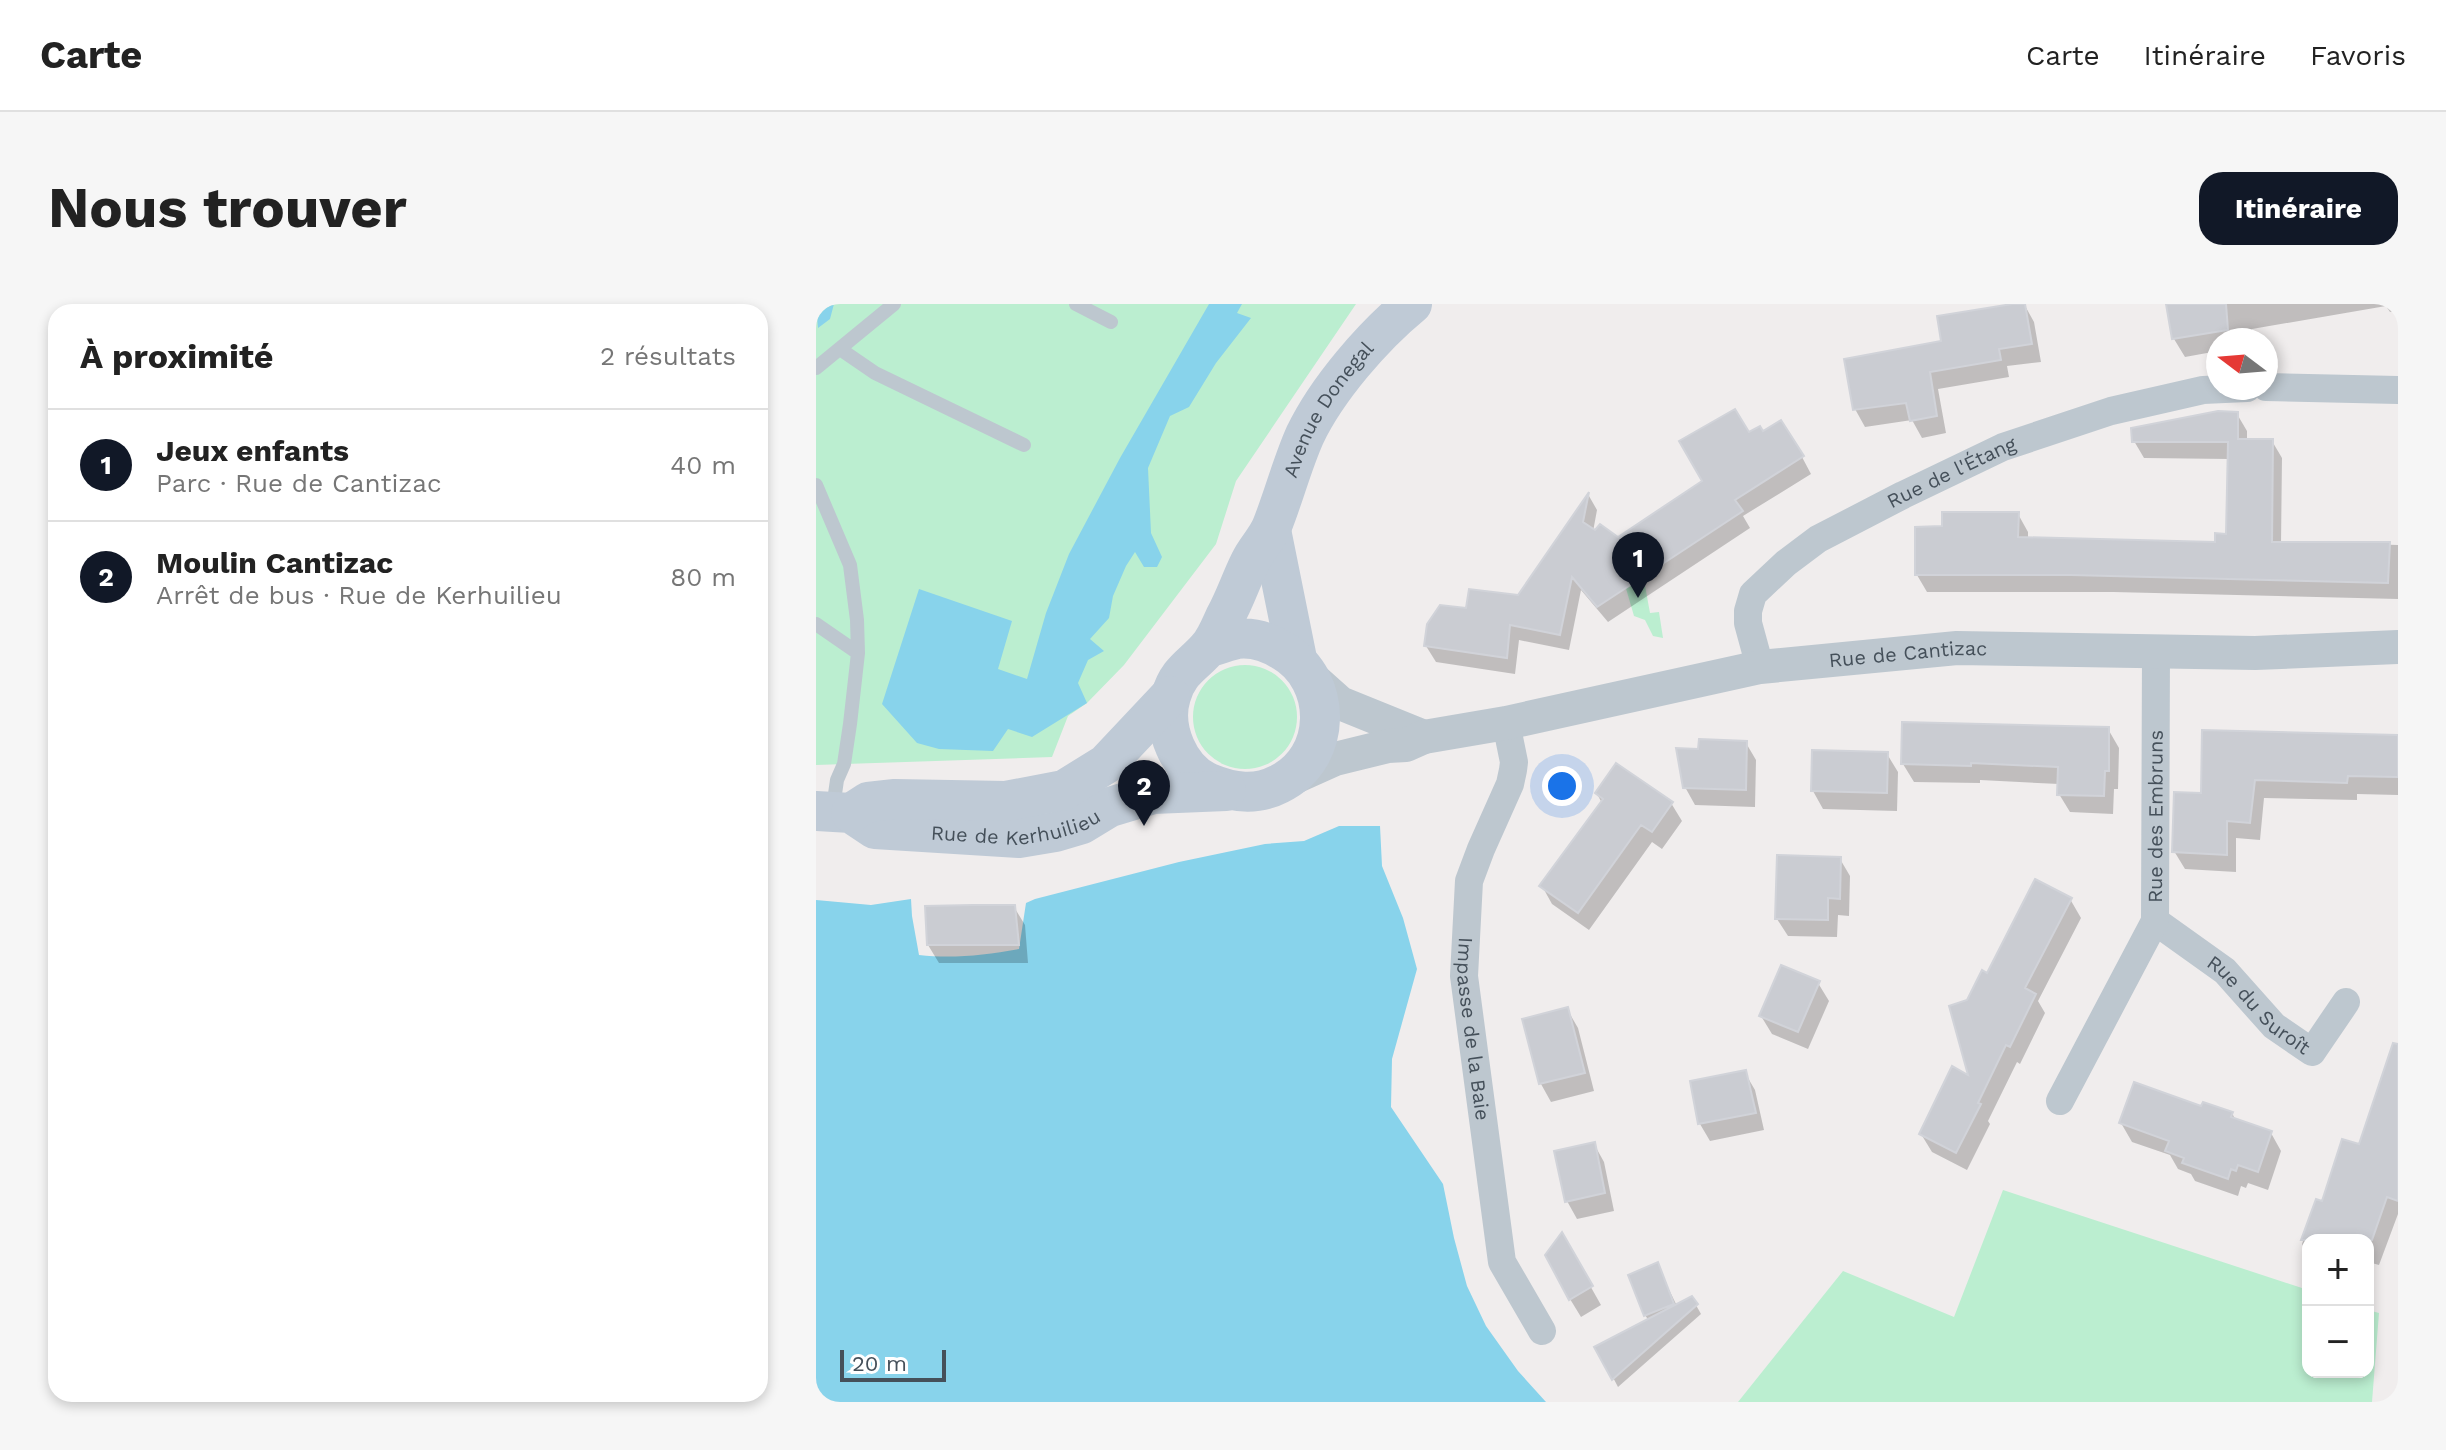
<!DOCTYPE html>
<html lang="fr">
<meta charset="utf-8">
<style>
body{margin:0;font-family:"Work Sans",sans-serif;background:#f6f6f6;color:#222}
.controls{position:absolute;right:24px;bottom:24px;display:grid;overflow:hidden;border-radius:16px;box-shadow:0 4px 12px #0003}
.controls button{width:72px;height:72px;display:grid;place-items:center;padding:0;border:0;border-bottom:2px solid #e0e0e0;background:#fff;color:#222;font:40px sans-serif}
.compass{position:absolute;left:1390px;top:24px;width:72px;height:72px;border-radius:50%;background:#fff;box-shadow:0 4px 12px #0003;rotate:286deg}
.scale{position:absolute;left:24px;bottom:20px;width:106px;box-sizing:border-box;padding-left:8px;border:4px solid #45505a;border-top:0;font-size:22px;line-height:28px;white-space:nowrap;color:#45505a;-webkit-text-stroke:6px #fff;paint-order:stroke}
.you{position:absolute;left:746px;top:482px;width:28px;height:28px;margin:-20px;border:6px solid #fff;border-radius:50%;background:#1a73e8;box-shadow:0 0 0 12px #1a73e833}
.badge{display:grid;place-items:center;width:52px;height:52px;border-radius:50%;background:#111827;color:#fff;font-size:26px;font-weight:700}
.pin{position:absolute;translate:-50% -66px;filter:drop-shadow(0 2px 4px #0008)}
.pin::after{content:'';position:absolute;top:42px;width:28px;height:24px;background:inherit;clip-path:polygon(0 0,100% 0,50% 100%)}
.list{margin:0;padding:0;list-style:none}
h2{display:flex;justify-content:space-between;align-items:center;height:104px;margin:0;padding:0 32px;font-size:34px}
h2 small{font-size:26px;font-weight:400;color:#767676}
.list li{display:grid;grid-template-columns:52px 1fr auto;gap:24px;align-items:center;box-sizing:border-box;height:112px;padding:0 32px;border-top:2px solid #e0e0e0}
.list b{display:block;font-size:30px;white-space:nowrap}
.list p{margin:0;font-size:26px;white-space:nowrap;color:#767676}
.list em{font-size:26px;font-style:normal;color:#767676}
.map{position:relative;flex:none;width:1582px;height:1098px;overflow:hidden;border-radius:24px}
header{display:flex;align-items:center;gap:48px;box-sizing:border-box;height:112px;padding:0 40px;background:#fff;border-bottom:2px solid #e0e0e0}
header strong{font-size:38px}
nav{display:flex;gap:44px;margin-inline-start:auto;font-size:28px}
.intro{display:flex;align-items:center;justify-content:space-between;box-sizing:border-box;height:192px;padding:0 48px}
h1{margin:0;font-size:56px}
.button{padding:20px 36px;border-radius:24px;background:#111827;color:#fff;font-size:28px;font-weight:700}
main{display:flex;gap:48px;padding:0 48px}
aside{flex:1;background:#fff;border-radius:24px;box-shadow:0 4px 12px #0003}
.map>svg:first-child{display:block}
</style>
<header>
<strong>Carte</strong>
<nav><a>Carte</a><a>Itinéraire</a><a>Favoris</a></nav>
</header>
<div class="intro"><h1>Nous trouver</h1><a class="button">Itinéraire</a></div>
<main>
<aside>
<h2>À proximité<small>2 résultats</small></h2>
<ul class="list">
<li><span class="badge">1</span><div><b>Jeux enfants</b><p>Parc · Rue de Cantizac</p></div><em>40 m</em></li>
<li><span class="badge">2</span><div><b>Moulin Cantizac</b><p>Arrêt de bus · Rue de Kerhuilieu</p></div><em>80 m</em></li>
</ul>
</aside>
<div class="map">
<svg width="1582" height="1098" viewBox="0 0 1582 1098">
<rect width="100%" height="100%" fill="#f0eded"/>
<!-- green -->
<path fill="#bbeed0" d="M 0,0 L 540,0 L 420,177 L 400,240 L 308,361 L 271,399 L 252,412 L 236,453 L 0,461 Z
M 817,273 L 828,276 L 834,309 L 843,308 L 847,334 L 837,332 L 829,316 L 818,312 L 809,281 Z
M377 413a52 52 0 1 1 104 0a52 52 0 1 1-104 0Z
M 1187,886 L 1492,986 L 1492,1068 L 1552,1068 L 1552,1006 L 1563,1009 L 1556,1098 L 922,1098 L 1027,967 L 1138,1013 Z"/>
<!-- water -->
<path fill="#88d3eb" d="M 0,0 L 18,0 L 14,15 L 2,24 Z
M 393,0 L 426,0 L 421,9 L 435,14 L 400,59 L 373,103 L 354,112 L 332,164 L 335,229 L 346,253 L 341,263 L 328,263 L 319,248 L 310,262 L 297,292 L 293,314 L 274,335 L 288,347 L 272,356 L 262,379 L 271,399 L 216,433 L 192,425 L 177,447 L 123,445 L 101,439 L 66,400 L 103,285 L 196,317 L 182,365 L 211,375 L 230,309 L 253,250 L 304,154 Z
M 523,522 L 564,522 L 566,562 L 587,614 L 601,665 L 576,755 L 575,803 L 627,880 L 638,934 L 651,982 L 670,1022 L 702,1067 L 730,1098 L 0,1098 L 0,596 L 55,601 L 95,595 L 96,612 L 103,651 C 137,655 169,651 203,645 L 210,599 L 219,595 L 363,558 L 449,540 L 488,537 Z"/>
<!-- shadow -->
<path fill="#0003" d="M 1208,0 L 1218,18 L 1225,58 L 1191,62 L 1193,73 L 1122,85 L 1130,129 L 1106,134 L 1096,116 L 1049,123 L 1039,105 L 1128,39 Z
M 1352,0 L 1582,0 L 1582,6 L 1574,8 L 1570,2 L 1436,25 L 1438,36 L 1402,36 L 1402,47 L 1369,53 L 1358,35 Z
M 1421,110 L 1431,127 L 1431,137 L 1456,137 L 1466,154 L 1465,241 L 1518,239 L 1582,241 L 1582,295 L 1297,288 L 1111,288 L 1101,271 L 1128,224 L 1202,210 L 1212,228 L 1212,235 L 1401,240 L 1412,232 L 1413,155 L 1328,154 L 1318,137 Z
M 933,130 L 986,153 L 995,170 L 927,212 L 934,224 L 792,318 L 765,286 L 753,346 L 703,336 L 699,370 L 620,358 L 610,342 L 652,306 L 703,293 L 773,192 L 781,206 L 776,233 L 802,235 L 889,178 Z
M 1292,425 L 1303,444 L 1302,485 L 1298,485 L 1297,510 L 1254,508 L 1243,490 L 1243,480 L 1164,476 L 1164,479 L 1098,478 L 1087,460 Z
M 1582,432 L 1582,491 L 1541,490 L 1541,496 L 1448,494 L 1444,536 L 1420,534 L 1420,568 L 1369,565 L 1358,547 L 1387,491 Z
M 930,439 L 940,456 L 939,503 L 879,501 L 869,483 L 884,447 Z
M 1071,450 L 1082,468 L 1081,507 L 1007,505 L 997,487 Z
M 781,490 L 855,499 L 866,517 L 846,545 L 836,538 L 773,626 L 736,600 L 726,582 L 786,499 Z
M 1024,555 L 1034,572 L 1033,612 L 1022,611 L 1021,633 L 972,632 L 961,615 Z
M 1254,595 L 1265,614 L 1222,697 L 1229,709 L 1204,760 L 1201,758 L 1172,817 L 1174,820 L 1151,866 L 1116,848 L 1105,830 L 1156,774 L 1152,698 L 1172,672 Z
M 198,603 L 209,621 L 212,659 L 123,659 L 112,641 Z
M 1002,679 L 1013,697 L 992,745 L 956,730 L 945,712 Z
M 751,705 L 762,724 L 778,787 L 735,798 L 725,780 L 709,716 Z
M 1582,740 L 1582,910 L 1563,961 L 1552,958 L 1552,936 L 1492,936 L 1492,951 L 1486,940 L 1501,897 L 1507,899 L 1544,843 Z
M 929,769 L 939,786 L 948,826 L 894,837 L 884,820 L 876,779 Z
M 1387,805 L 1416,809 L 1420,817 L 1455,829 L 1465,847 L 1452,886 L 1432,879 L 1430,884 L 1425,882 L 1422,892 L 1379,877 L 1375,870 L 1362,865 L 1354,851 L 1316,838 L 1305,819 Z
M 778,840 L 788,858 L 798,907 L 761,915 L 751,897 Z
M 755,948 L 785,1001 L 765,1013 L 754,995 Z
M 841,961 L 861,1002 L 876,994 L 885,1010 L 802,1083 L 781,1043 L 833,1017 L 829,1011 Z"/>
<!-- building -->
<path fill="#caccd2" stroke="#d1d3d9" stroke-width="2" d="M 1196,0 L 1209,0 L 1216,40 L 1183,45 L 1185,56 L 1114,68 L 1121,112 L 1094,117 L 1090,99 L 1037,106 L 1028,55 L 1125,37 L 1121,12 Z
M 1350,0 L 1410,0 L 1412,26 L 1356,35 Z
M 919,105 L 933,128 L 944,122 L 947,127 L 965,116 L 988,152 L 919,196 L 927,207 L 781,303 L 756,273 L 744,331 L 694,321 L 691,354 L 608,342 L 611,320 L 624,301 L 650,304 L 653,285 L 702,291 L 773,188 L 767,218 L 779,226 L 784,220 L 802,233 L 886,177 L 863,137 Z
M 1402,107 L 1422,108 L 1422,135 L 1457,135 L 1456,238 L 1574,238 L 1572,279 L 1255,271 L 1099,271 L 1099,223 L 1126,222 L 1126,208 L 1203,208 L 1202,233 L 1399,238 L 1399,229 L 1410,230 L 1412,138 L 1316,138 L 1315,124 Z
M 1086,418 L 1293,423 L 1293,467 L 1289,467 L 1288,492 L 1241,491 L 1242,463 L 1155,459 L 1155,462 L 1085,460 Z
M 1386,426 L 1582,431 L 1582,473 L 1532,472 L 1531,479 L 1439,476 L 1434,519 L 1411,517 L 1411,551 L 1356,548 L 1358,488 L 1385,489 Z
M 883,435 L 931,437 L 930,486 L 867,484 L 860,444 L 882,445 Z
M 996,446 L 1072,448 L 1071,489 L 995,487 Z
M 800,459 L 857,498 L 836,528 L 825,521 L 762,609 L 723,582 L 787,495 L 779,489 Z
M 961,551 L 1025,553 L 1024,595 L 1012,594 L 1012,616 L 959,615 Z
M 1219,575 L 1256,594 L 1209,684 L 1220,690 L 1194,743 L 1190,741 L 1162,799 L 1165,800 L 1140,849 L 1103,830 L 1136,762 L 1152,771 L 1133,702 L 1151,696 L 1166,666 L 1171,669 Z
M 156,601 L 199,601 L 203,641 L 111,641 L 109,602 Z
M 965,661 L 1004,677 L 982,728 L 943,712 Z
M 752,703 L 769,769 L 723,780 L 706,715 Z
M 1577,739 L 1582,740 L 1582,897 L 1571,893 L 1556,936 L 1485,936 L 1500,895 L 1506,897 L 1526,835 L 1543,840 Z
M 930,766 L 940,809 L 882,820 L 874,777 Z
M 1318,778 L 1385,802 L 1387,798 L 1417,808 L 1415,813 L 1456,827 L 1442,868 L 1422,861 L 1420,867 L 1415,865 L 1412,875 L 1366,859 L 1368,854 L 1349,847 L 1353,837 L 1303,819 Z
M 779,838 L 789,889 L 749,898 L 738,847 Z
M 746,928 L 777,982 L 753,996 L 729,951 Z
M 842,958 L 858,1000 L 828,1012 L 812,971 Z
M 876,992 L 882,1000 L 796,1076 L 778,1043 Z"/>
<g fill="none" stroke-linecap="round" stroke-linejoin="round">
<!-- service -->
<path stroke="#bdc7cf" stroke-width="14" d="M 260,0 L 295,18
M 24,45 L 59,69 L 208,141
M 0,64 L 78,0
M 0,181 L 34,261 L 41,316 L 42,349 L 34,420 L 28,460 L 21,476 L 17,504
M 0,320 L 42,349"/>
<!-- minor -->
<g stroke="#bdc7cf" stroke-width="28">
<path d="M 1450,83 L 1582,86"/>
<path id="s1" d="M 944,363 L 932,319 L 932,307 L 937,290 L 970,259 L 1002,235 L 1087,191 L 1187,143 L 1295,107 L 1387,86 L 1431,84"/>
<path id="s2" d="M 690,419 L 698,458 L 697,466 L 694,480 L 665,545 L 653,577 L 648,672 L 686,958 L 726,1027"/>
<path id="s3" d="M 1339,617 L 1409,667 L 1458,722 L 1496,748 L 1530,698"/>
<path id="s4" d="M 1244,797 L 1339,617 L 1340,346"/>
</g>
<!-- tertiary -->
<g stroke="#bdc7cf" stroke-width="34">
<path d="M 496,374 L 524,399 L 608,433"/>
<path id="s5" d="M 470,477 L 519,455 L 572,442 L 590,441 L 608,433 L 690,419 L 944,363 L 1141,344 L 1439,349 L 1582,343"/>
</g>
<!-- secondary -->
<g stroke="#bfcad6" stroke-width="40">
<path d="M 455,226 L 481,355"/>
<path id="s6" d="M 392,344 C 401,341 412,337 421,335 C 437,333 454,339 467,347 C 517,376 517,454 463,480 C 440,492 417,489 393,479 C 363,466 345,424 355,392 C 362,367 376,362 391,345 C 399,337 404,324 409,313 C 419,295 425,276 434,258 C 440,245 451,235 456,222 C 468,192 476,160 489,131 C 511,85 557,32 596,0"/>
<path id="s7" d="M 0,507 L 35,509 L 59,525 L 203,534 L 239,528 L 266,520 L 294,503 L 337,490 L 410,487"/>
<path d="M 35,509 L 52,498 L 79,495 L 190,497 L 248,486 L 290,460 L 354,392"/>
</g>
</g>
<g text-anchor="middle" stroke-width="6" stroke-linejoin="round" paint-order="stroke">
<!-- street labels -->
<g font-size="20" fill="#45505a" stroke="#fff">
<text dy="7" stroke="none"><textPath href="#s6" startOffset="746">Avenue Donegal</textPath></text>
<text dy="7" stroke="none"><textPath href="#s1" startOffset="310">Rue de l'Étang</textPath></text>
<text dy="7" stroke="none"><textPath href="#s5" startOffset="638">Rue de Cantizac</textPath></text>
<text dy="7" stroke="none"><textPath href="#s4" startOffset="308">Rue des Embruns</textPath></text>
<text dy="7" stroke="none"><textPath href="#s7" startOffset="206">Rue de Kerhuilieu</textPath></text>
<text dy="7" stroke="none"><textPath href="#s3" startOffset="134">Rue du Suroît</textPath></text>
<text dy="7" stroke="none"><textPath href="#s2" startOffset="316">Impasse de la Baie</textPath></text>
</g>
</g>
</svg>
<div class="controls">
<button>+</button>
<button>−</button>
</div>
<svg class="compass" viewBox="-18 -18 36 36"><path d="M0-13l5 13h-10z" fill="#e53935"/><path d="M0 13l5-13h-10z" fill="#767676"/></svg>
<div class="scale">20 m</div>
<div class="you"></div>
<div class="pin badge" style="left:822px;top:294px">1</div>
<div class="pin badge" style="left:328px;top:522px">2</div>
</div>
</main>
